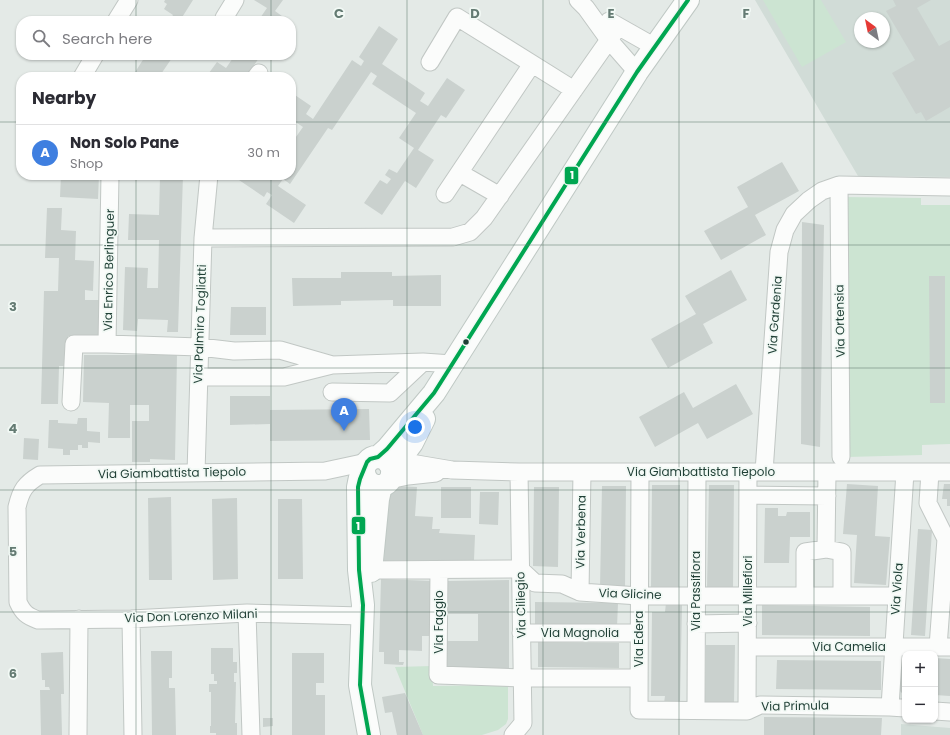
<!DOCTYPE html>
<meta charset="utf-8">
<style>
body{margin:0;font-family:Poppins,sans-serif;background:#f7f7f7;color:#2b2b33}
.controls{position:absolute;right:12px;bottom:12px;display:grid;overflow:hidden;border-radius:8px;box-shadow:0 1px 3px #0004}
.controls button{width:36px;height:36px;display:grid;place-items:center;padding:0;border:0;border-bottom:1px solid #e1e1e2;background:#fff;color:#2b2b33;font:20px sans-serif}
.compass{position:absolute;left:854px;top:12px;width:36px;height:36px;border-radius:50%;background:#fff;box-shadow:0 1px 3px #0004;rotate:327deg}
.you{position:absolute;left:415px;top:427px;width:14px;height:14px;margin:-10px;border:3px solid #fff;border-radius:50%;background:#1a73e8;box-shadow:0 0 0 6px #1a73e833}
.badge{display:grid;place-items:center;width:26px;height:26px;border-radius:50%;background:#0f766e;color:#fff;font-size:13px;font-weight:700}
.pin{position:absolute;translate:-50% -33px;filter:drop-shadow(0 1px 2px #0008)}
.pin::after{content:'';position:absolute;top:21px;width:14px;height:12px;background:inherit;clip-path:polygon(0 0,100% 0,50% 100%)}
.list{margin:0;padding:0;list-style:none}
h2{display:flex;justify-content:space-between;align-items:center;height:52px;margin:0;padding:0 16px;font-size:17px}
h2 small{font-size:13px;font-weight:400;color:#7c7c81}
.list li{display:grid;grid-template-columns:26px 1fr auto;gap:12px;align-items:center;box-sizing:border-box;height:56px;padding:0 16px;border-top:1px solid #e1e1e2}
.list b{display:block;font-size:15px;white-space:nowrap}
.list p{margin:0;font-size:13px;white-space:nowrap;color:#7c7c81}
.list em{font-size:13px;font-style:normal;color:#7c7c81}
.icon{flex:none;width:22px;height:22px;fill:none;stroke:currentColor;stroke-width:2;stroke-linecap:round;stroke-linejoin:round}
.map{position:relative;flex:none;width:950px;height:735px;overflow:hidden}
.search{position:absolute;background:#fff;box-shadow:0 1px 3px #0004;left:16px;top:16px;width:280px;height:44px;display:flex;align-items:center;gap:10px;box-sizing:border-box;padding:0 14px;border-radius:16px;color:#7c7c81;font-size:15px}
.panel{position:absolute;background:#fff;box-shadow:0 1px 3px #0004;left:16px;top:72px;width:280px;height:108px;border-radius:16px}
.map>svg:first-child{display:block}
</style>
<div class="map">
<svg width="950" height="735" viewBox="0 0 950 735">
<rect width="100%" height="100%" fill="#e4eae7"/>
<!-- built -->
<path fill="#d1dcd7" fill-rule="evenodd" d="M 755,0 L 950,0 L 950,177 L 858,176 ZM 860,18 L 884,18 L 884,42 L 860,42 Z
M 901,724 L 950,728 L 950,735 L 901,735 Z"/>
<!-- green -->
<path fill="#cce4d2" d="M 763,0 L 821,0 L 846,42 L 802,67 Z
M 844,197 L 921,198 L 921,205 L 950,205 L 950,444 L 922,445 L 922,455 L 847,457 Z
M 432,666 L 433,686 L 508,685 L 508,719 L 506,724 L 498,730 L 482,735 L 423,735 L 395,667 Z"/>
<!-- building -->
<path fill="#cad1ce" d="M 165,0 L 193,0 L 181,19 L 183,21 L 169,21 L 173,15 L 164,9 L 167,4 L 164,2 Z
M 254,0 L 283,0 L 275,11 L 286,19 L 285,21 L 258,21 L 267,8 Z
M 893,0 L 931,0 L 917,8 L 939,46 L 950,40 L 950,107 L 926,121 L 921,112 L 916,114 L 892,73 L 915,60 L 886,11 L 896,6 Z
M 379,26 L 398,39 L 382,64 L 425,93 L 420,101 L 428,106 L 447,78 L 465,90 L 446,118 L 441,115 L 418,150 L 434,160 L 416,188 L 405,181 L 382,215 L 364,203 L 380,180 L 387,184 L 391,179 L 385,175 L 389,169 L 397,173 L 414,148 L 399,138 L 416,113 L 372,84 L 377,76 L 371,72 L 332,130 L 328,128 L 290,184 L 283,179 L 278,186 L 306,205 L 294,223 L 266,204 L 272,195 L 267,192 L 264,197 L 233,176 L 234,175 L 291,175 L 291,144 L 303,127 L 291,119 L 291,94 L 292,93 L 311,106 L 306,114 L 313,119 L 352,60 L 361,66 L 364,61 L 359,57 Z
M 146,55 L 174,55 L 159,77 L 132,77 Z
M 235,55 L 261,55 L 246,77 L 238,77 L 235,75 L 234,77 L 206,77 L 217,62 L 226,68 Z
M 123,73 L 129,77 L 121,77 Z
M 782,162 L 799,191 L 755,215 L 766,235 L 721,260 L 704,231 L 748,207 L 737,187 Z
M 61,175 L 99,175 L 98,199 L 60,197 Z
M 149,175 L 183,175 L 178,332 L 167,332 L 168,320 L 138,319 L 137,331 L 123,330 L 125,267 L 148,268 L 147,288 L 158,288 L 159,240 L 128,240 L 129,214 L 159,215 L 160,177 L 149,176 Z
M 47,208 L 62,208 L 61,230 L 76,231 L 75,260 L 94,261 L 93,291 L 85,290 L 85,300 L 99,300 L 98,336 L 68,336 L 67,366 L 59,366 L 58,404 L 41,404 L 44,291 L 58,291 L 59,258 L 45,258 Z
M 802,222 L 824,225 L 820,447 L 801,444 Z
M 731,270 L 747,300 L 703,324 L 713,343 L 668,368 L 651,339 L 696,314 L 685,296 Z
M 341,272 L 392,272 L 392,276 L 441,275 L 441,306 L 393,306 L 393,300 L 341,301 L 341,305 L 293,306 L 292,278 L 341,278 Z
M 929,276 L 945,276 L 945,403 L 930,403 Z
M 231,307 L 266,307 L 266,335 L 230,335 Z
M 84,355 L 177,355 L 175,460 L 150,459 L 150,462 L 132,462 L 132,421 L 149,421 L 149,405 L 130,405 L 130,438 L 108,438 L 109,403 L 83,402 Z
M 736,384 L 753,414 L 707,439 L 698,423 L 655,447 L 639,417 L 684,392 L 693,408 Z
M 230,396 L 270,396 L 270,410 L 369,409 L 370,440 L 270,441 L 270,424 L 230,425 Z
M 78,418 L 87,418 L 87,431 L 100,432 L 100,443 L 88,442 L 88,448 L 82,448 L 82,445 L 78,445 L 78,450 L 70,450 L 70,455 L 63,455 L 63,449 L 48,448 L 49,420 L 58,420 L 58,423 L 77,424 Z
M 24,438 L 39,439 L 38,460 L 23,459 Z
M 847,484 L 878,486 L 875,536 L 890,537 L 886,585 L 854,583 L 857,535 L 843,534 Z
M 944,484 L 950,484 L 950,506 L 947,506 L 947,499 L 942,499 Z
M 652,485 L 680,485 L 679,588 L 651,588 Z
M 709,485 L 734,485 L 733,589 L 707,589 Z
M 395,486 L 417,487 L 415,516 L 433,517 L 432,529 L 440,529 L 439,533 L 475,535 L 474,560 L 384,561 L 386,495 Z
M 602,486 L 626,486 L 625,589 L 600,588 Z
M 441,487 L 471,487 L 471,518 L 441,518 Z
M 534,487 L 559,487 L 558,567 L 533,566 Z
M 480,492 L 499,492 L 498,525 L 479,524 Z
M 171,497 L 172,580 L 149,580 L 148,498 Z
M 237,498 L 238,579 L 213,580 L 212,499 Z
M 278,499 L 302,499 L 303,579 L 278,579 Z
M 765,508 L 778,508 L 778,516 L 786,516 L 787,512 L 810,512 L 810,537 L 790,537 L 789,563 L 764,563 Z
M 918,529 L 932,530 L 925,636 L 911,635 Z
M 381,579 L 433,581 L 434,636 L 422,636 L 422,651 L 399,650 L 399,662 L 404,662 L 403,665 L 384,664 L 384,652 L 379,652 Z
M 509,580 L 509,668 L 447,669 L 447,641 L 478,641 L 478,614 L 447,614 L 447,581 Z
M 535,602 L 618,603 L 617,627 L 535,626 Z
M 666,603 L 682,604 L 680,703 L 664,703 L 665,696 L 651,696 L 652,612 L 665,612 Z
M 762,605 L 870,607 L 870,636 L 762,635 Z
M 538,642 L 619,643 L 619,668 L 538,667 Z
M 706,645 L 735,645 L 734,704 L 705,703 Z
M 211,648 L 233,648 L 233,662 L 237,662 L 237,673 L 234,673 L 234,682 L 236,682 L 235,723 L 237,723 L 237,735 L 216,735 L 216,733 L 210,733 L 210,726 L 211,726 L 211,692 L 209,692 L 209,684 L 217,684 L 217,681 L 214,681 L 214,674 L 211,674 Z
M 151,651 L 172,651 L 172,678 L 169,678 L 169,688 L 175,688 L 176,735 L 152,735 Z
M 63,652 L 64,694 L 61,694 L 62,735 L 41,735 L 40,690 L 50,690 L 49,687 L 45,687 L 45,680 L 42,680 L 41,653 Z
M 292,653 L 324,653 L 324,683 L 316,683 L 316,695 L 325,695 L 325,735 L 292,735 Z
M 903,654 L 905,654 L 905,694 L 903,694 L 898,689 L 900,658 L 903,658 Z
M 935,658 L 950,659 L 950,696 L 935,695 Z
M 777,660 L 881,661 L 881,690 L 776,689 Z
M 405,693 L 423,735 L 397,735 L 392,712 L 385,713 L 382,697 Z
M 764,717 L 882,718 L 881,735 L 764,735 Z
M 263,718 L 273,718 L 273,726 L 263,727 Z"/>
<g fill="none" stroke-linecap="round" stroke-linejoin="round">
<defs>
<path id="street" d="M 578,0 L 586,8 L 609,40 L 637,72
M 224,18 L 235,0
M 116,21 L 129,0
M 609,21 L 655,47
M 430,62 L 457,17 L 574,90
M 82,77 L 95,55
M 256,77 L 259,73
M 460,173 L 500,196
M 110,175 L 107,344 L 200,347 L 234,351 L 280,350 L 332,365
M 839,185 L 841,457
M 445,194 L 532,64
M 203,238 L 453,237 L 470,232 L 484,218 L 618,27
M 199,377 L 284,377 L 332,365 L 423,362 L 452,364
M 332,392 L 390,393 L 423,362
M 71,402 L 74,344 L 107,344
M 389,460 L 399,461 L 452,470 L 519,472 L 950,472
M 640,472 L 639,710 L 747,711 L 760,705 L 890,707 L 905,708
M 764,472 L 779,252 L 785,230 L 794,214 L 809,200 L 822,191 L 839,185 L 950,187
M 930,472 L 928,503 L 946,539 L 938,647
M 196,473 L 203,238 L 209,175
M 389,480 L 408,476 L 436,473
M 748,495 L 827,496
M 826,549 L 827,472
M 359,570 L 520,569 L 535,583 L 562,584 L 580,592 L 639,596 L 897,596
M 439,570 L 438,675 L 522,678 L 639,678
M 580,592 L 582,472
M 805,596 L 805,552 L 826,549 L 842,552 L 842,596
M 247,613 L 251,735
M 362,616 L 247,613 L 131,619 L 38,620 C 27,616 23,613 18,602 L 17,507 C 21,490 25,484 40,475 L 325,471 L 367,462
M 131,619 L 133,735
M 696,624 L 748,623
M 521,633 L 639,633
M 748,647 L 950,647
M 890,707 L 905,472
M 696,710 L 697,472
M 747,711 L 748,472
M 935,711 L 950,712
M 78,735 L 79,619
M 513,735 L 523,723 L 519,472"/>
<path id="secondary" d="M 378,457 L 387,449 L 434,393 L 637,72 L 688,0
M 364,468 C 363,491 391,491 392,473 C 393,469 391,465 388,462 C 386,459 383,458 380,457 C 365,455 360,475 358,487 L 359,570 L 363,605 L 360,685 L 369,735
M 392,470 L 412,443 L 424,419
M 371,571 L 378,499 L 381,486"/>
</defs>
<!-- street casing -->
<use href="#street" stroke="#c1c7c4" stroke-width="19"/>
<!-- secondary casing -->
<use href="#secondary" stroke="#bfc8c4" stroke-width="24"/>
<!-- street -->
<use href="#street" stroke="#fbfcfb" stroke-width="17"/>
<!-- secondary -->
<use href="#secondary" stroke="#fbfcfb" stroke-width="22"/>
<defs>
<path id="bus-1" d="M 369,735 L 360,685 L 363,605 L 359,570 L 358,487 L 360,479 L 367,462 L 370,459 L 378,457 L 387,449 L 434,393 L 637,72 L 688,0"/>
</defs>
<!-- bus-1 casing -->
<use href="#bus-1" stroke="#f2f9f5" stroke-width="7"/>
<!-- bus-1 -->
<use href="#bus-1" stroke="#00a651" stroke-width="4"/>
</g>
<!-- grid -->
<path fill="none" stroke="#647b73" stroke-width="1" stroke-opacity="0.55" d="M 136,0 L 136,21M 271,0 L 271,21M 407,0 L 407,735M 543,0 L 543,735M 679,0 L 679,735M 814,0 L 814,735M 136,55 L 136,77M 271,55 L 271,77M 0,122 L 21,122M 291,122 L 950,122M 136,175 L 136,735M 271,175 L 271,735M 0,245 L 950,245M 0,368 L 950,368M 0,490 L 950,490M 0,612 L 950,612"/>
<!-- markers -->
<circle fill="#1f3f35" stroke="#f2f9f5" stroke-width="1.5" cx="466" cy="342" r="3.5"/>
<g text-anchor="middle" stroke-width="3.5" stroke-linejoin="round" paint-order="stroke">
<!-- street labels -->
<g font-size="12" fill="#1f3f35" stroke="#f2f9f5">
<text transform="translate(109 270) rotate(-89)" y="4">Via Enrico Berlinguer</text>
<text transform="translate(775 315) rotate(-86)" y="4">Via Gardenia</text>
<text transform="translate(840 321) rotate(-91)" y="4">Via Ortensia</text>
<text transform="translate(200 324) rotate(-88)" y="4">Via Palmiro Togliatti</text>
<text x="701" y="476">Via Giambattista Tiepolo</text>
<text transform="translate(172 473) rotate(-1)" y="4">Via Giambattista Tiepolo</text>
<text transform="translate(581 532) rotate(-89)" y="4">Via Verbena</text>
<text transform="translate(897 589) rotate(-86)" y="4">Via Viola</text>
<text transform="translate(696 591) rotate(-90)" y="4">Via Passiflora</text>
<text transform="translate(748 591) rotate(-90)" y="4">Via Millefiori</text>
<text transform="translate(630 594) rotate(2)" y="4">Via Glicine</text>
<text transform="translate(521 605) rotate(-91)" y="4">Via Ciliegio</text>
<text transform="translate(191 616) rotate(-2)" y="4">Via Don Lorenzo Milani</text>
<text transform="translate(439 622) rotate(-90)" y="4">Via Faggio</text>
<text x="580" y="637">Via Magnolia</text>
<text transform="translate(639 639) rotate(-90)" y="4">Via Edera</text>
<text x="849" y="651">Via Camelia</text>
<text transform="translate(795 706) rotate(-1)" y="4">Via Primula</text>
</g>
</g>
<g font-size="13" text-anchor="middle" font-weight="bold" fill="#647b73" stroke="#f2f9f5" stroke-width="3.5" stroke-linejoin="round" paint-order="stroke">
<text x="339" y="18">C</text>
<text x="475" y="18">D</text>
<text x="611" y="18">E</text>
<text x="746" y="18">F</text>
<text x="13" y="311">3</text>
<text x="13" y="433">4</text>
<text x="13" y="556">5</text>
<text x="13" y="678">6</text>
</g>
<g stroke="#f2f9f5" stroke-width="1.5">
<rect x="564" y="166" width="15" height="19" rx="4" fill="#00a651"/>
<rect x="351" y="516" width="15" height="19" rx="4" fill="#00a651"/>
</g>
<g font-size="11" text-anchor="middle" font-weight="bold" fill="#fff">
<text x="572" y="179">1</text>
<text x="358" y="530">1</text>
</g>
</svg>
<div class="controls">
<button>+</button>
<button>−</button>
</div>
<svg class="compass" viewBox="-18 -18 36 36"><path d="M0-13l5 13h-10z" fill="#e53935"/><path d="M0 13l5-13h-10z" fill="#7c7c81"/></svg>
<div class="you"></div>
<div class="pin badge" style="left:344px;top:431px;background:#3f7fe0">A</div>
<div class="search"><svg class="icon" aria-label="search" viewBox="0 0 24 24"><circle cx="10" cy="10" r="6"/><path d="M15 15l6 6"/></svg>Search here</div>
<section class="panel">
<h2>Nearby<small></small></h2>
<ul class="list">
<li><span class="badge" style="background:#3f7fe0">A</span><div><b>Non Solo Pane</b><p>Shop</p></div><em>30 m</em></li>
</ul>
</section>
</div>
